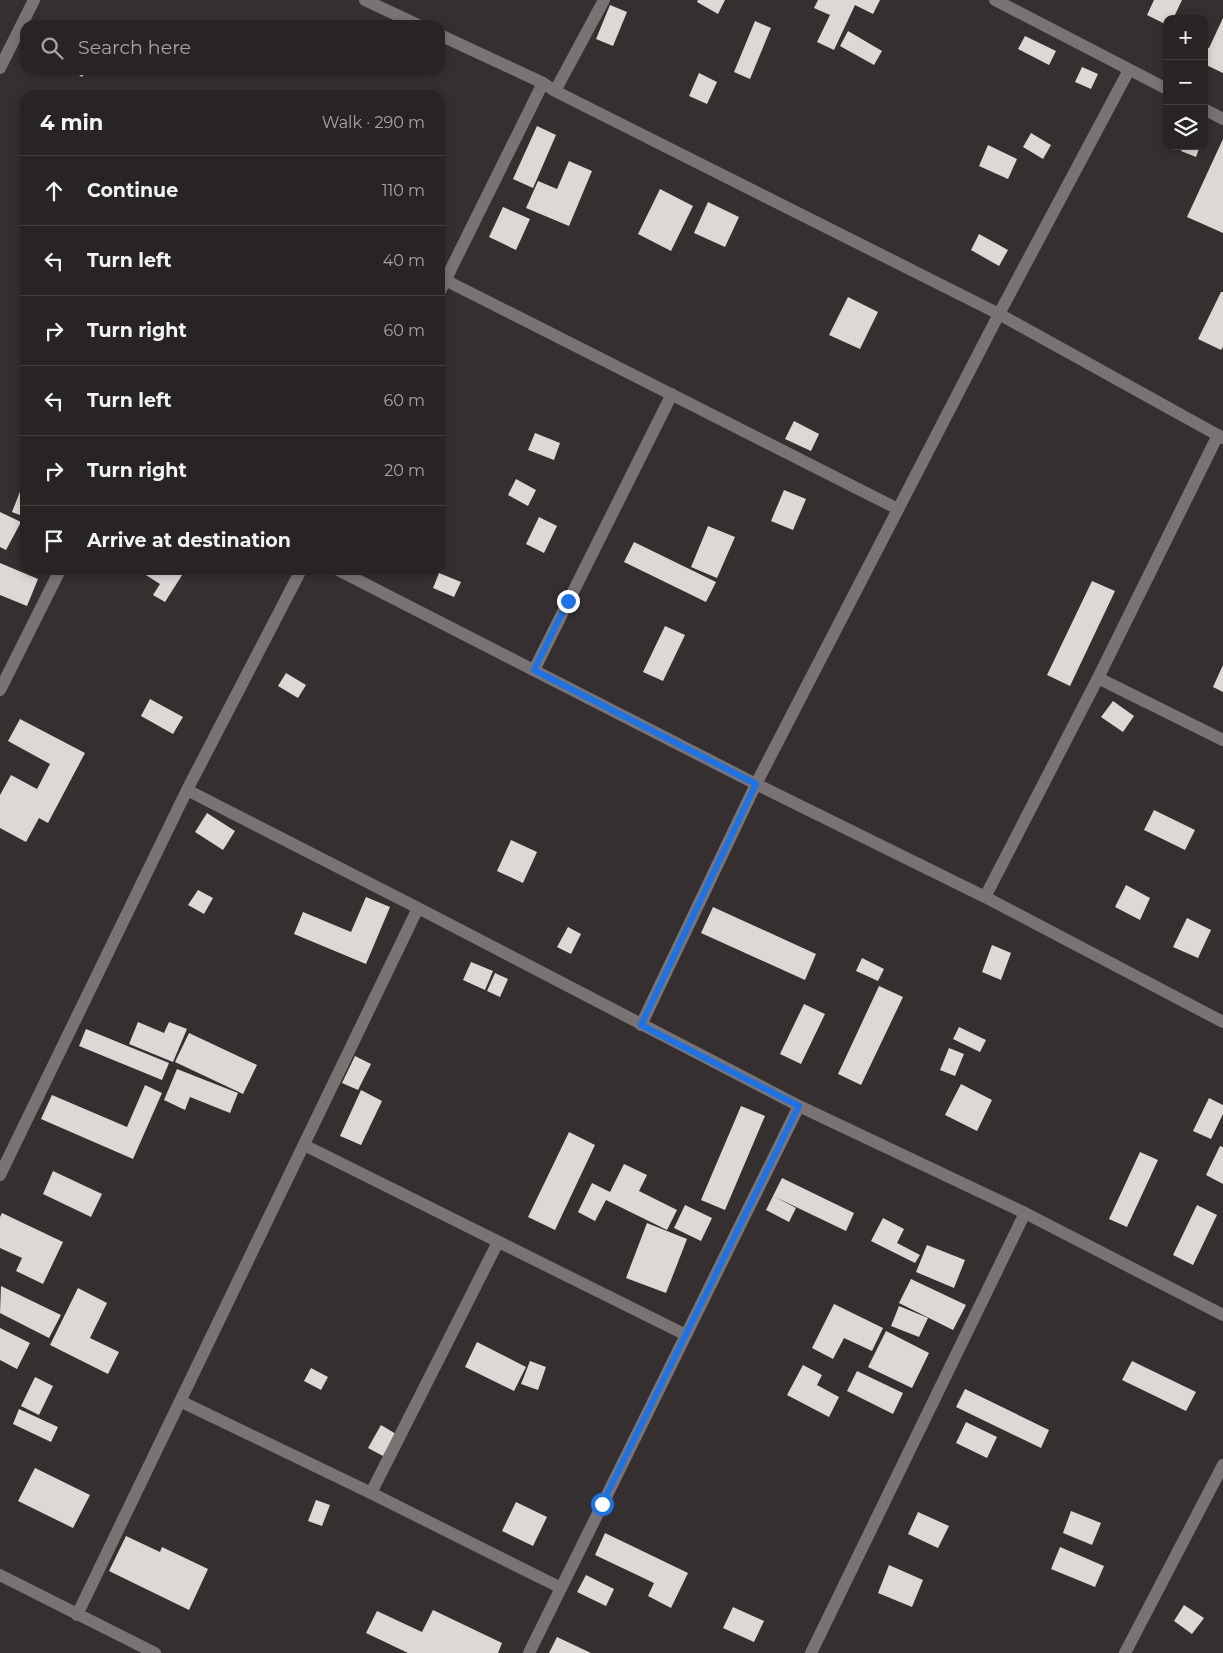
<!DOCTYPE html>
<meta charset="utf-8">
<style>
body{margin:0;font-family:Montserrat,sans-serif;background:#343030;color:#f1f3f6}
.controls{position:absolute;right:15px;top:15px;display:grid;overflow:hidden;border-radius:10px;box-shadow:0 2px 8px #0003}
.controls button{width:45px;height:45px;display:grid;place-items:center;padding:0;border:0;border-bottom:1px solid #444141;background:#282423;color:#f1f3f6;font:25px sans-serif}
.stop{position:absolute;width:15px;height:15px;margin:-11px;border:4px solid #1a73e8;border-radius:50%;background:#fff}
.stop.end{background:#1a73e8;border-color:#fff;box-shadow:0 1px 5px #0008}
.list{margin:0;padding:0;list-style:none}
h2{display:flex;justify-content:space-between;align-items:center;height:65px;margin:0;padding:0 20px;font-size:21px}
h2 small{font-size:16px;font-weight:400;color:#a5a4a6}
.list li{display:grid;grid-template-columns:32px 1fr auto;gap:15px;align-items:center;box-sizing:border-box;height:70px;padding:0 20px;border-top:1px solid #444141}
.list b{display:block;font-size:19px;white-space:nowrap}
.list em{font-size:16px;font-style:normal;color:#a5a4a6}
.icon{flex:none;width:28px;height:28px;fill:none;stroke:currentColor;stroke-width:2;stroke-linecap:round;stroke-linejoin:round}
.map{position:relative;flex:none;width:1223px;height:1653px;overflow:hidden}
.search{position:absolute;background:#282423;box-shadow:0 2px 8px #0003;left:20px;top:20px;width:425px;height:55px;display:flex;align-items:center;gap:12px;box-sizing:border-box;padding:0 18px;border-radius:15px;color:#a5a4a6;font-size:19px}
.panel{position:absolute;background:#282423;box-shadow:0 2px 8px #0003;left:20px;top:90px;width:425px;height:485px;border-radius:15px}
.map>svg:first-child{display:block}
</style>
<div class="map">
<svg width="1223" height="1653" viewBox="0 0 1223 1653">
<rect width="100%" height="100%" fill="#35302f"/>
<!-- building -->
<path fill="#ddd7d6" d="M 698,0 L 725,0 L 718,14 L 697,2 Z
M 818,0 L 880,0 L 873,14 L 855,5 L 834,50 L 817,42 L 830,15 L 814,8 Z
M 1154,0 L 1182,0 L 1173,19 L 1167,19 L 1167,25 L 1147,15 Z
M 610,5 L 627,12 L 613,46 L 596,39 Z
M 1223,18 L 1223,73 L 1204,64 L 1204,46 L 1209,48 Z
M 755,21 L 771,28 L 750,79 L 734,72 Z
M 848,31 L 882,51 L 874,65 L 840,46 Z
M 1025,36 L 1056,51 L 1049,65 L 1018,49 Z
M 1082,67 L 1098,74 L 1091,89 L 1075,82 Z
M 72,70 L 87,70 L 82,77 Z
M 699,73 L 717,82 L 707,104 L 689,96 Z
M 537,126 L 556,135 L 533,188 L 513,179 Z
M 1031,133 L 1051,145 L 1043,159 L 1023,147 Z
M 1223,139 L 1223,233 L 1187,217 Z
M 988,145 L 1017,159 L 1008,179 L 979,166 Z
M 1183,146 L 1200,146 L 1196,157 L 1181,151 Z
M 569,161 L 592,171 L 569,226 L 526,208 L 538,181 L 557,189 Z
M 660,189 L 693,206 L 671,251 L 638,234 Z
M 708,202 L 739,217 L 725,247 L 694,233 Z
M 503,207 L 530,219 L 516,250 L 489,237 Z
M 979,234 L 1008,250 L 999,266 L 971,250 Z
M 1221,292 L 1223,292 L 1223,347 L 1221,350 L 1198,339 Z
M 848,297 L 878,312 L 860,349 L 829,335 Z
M 794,421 L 819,434 L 811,451 L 785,439 Z
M 535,433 L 560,443 L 554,460 L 528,450 Z
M 25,479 L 25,517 L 12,512 Z
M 516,479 L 536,490 L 528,506 L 508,495 Z
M 784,490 L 806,499 L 793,530 L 771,521 Z
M 0,512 L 21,522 L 6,550 L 0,547 Z
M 539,517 L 557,526 L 544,553 L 526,544 Z
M 708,526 L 735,537 L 717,578 L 691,567 Z
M 634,542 L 716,582 L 706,602 L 624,562 Z
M 0,563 L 38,579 L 27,606 L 0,595 Z
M 138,570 L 181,570 L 184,572 L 165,602 L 153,595 L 160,584 Z
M 439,573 L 461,582 L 454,597 L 433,588 Z
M 1092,581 L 1115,591 L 1070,686 L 1047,675 Z
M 665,626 L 685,635 L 663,681 L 643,672 Z
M 1223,665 L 1223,692 L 1213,687 Z
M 286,673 L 306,685 L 298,698 L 278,686 Z
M 150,699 L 183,717 L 173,734 L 141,716 Z
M 1113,701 L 1134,716 L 1123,732 L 1101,717 Z
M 20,719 L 85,753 L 48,823 L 39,818 L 26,842 L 0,828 L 0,795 L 11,775 L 37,789 L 50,764 L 8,741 Z
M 1154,810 L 1195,830 L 1185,850 L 1144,830 Z
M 207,813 L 235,831 L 223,850 L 195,832 Z
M 511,840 L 537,852 L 523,883 L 497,871 Z
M 1126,885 L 1150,898 L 1140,920 L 1115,907 Z
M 198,890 L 213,898 L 204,914 L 188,905 Z
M 366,897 L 390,907 L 366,964 L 294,934 L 303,912 L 351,932 Z
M 713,907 L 816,954 L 805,980 L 701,933 Z
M 1187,918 L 1211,930 L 1198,958 L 1173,947 Z
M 568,927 L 581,934 L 571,954 L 557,947 Z
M 992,945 L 1011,953 L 1001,980 L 982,972 Z
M 862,958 L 884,969 L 878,981 L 856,971 Z
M 471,962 L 493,971 L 485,990 L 463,980 Z
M 495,973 L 508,979 L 500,997 L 487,991 Z
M 879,986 L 903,997 L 861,1085 L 838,1074 Z
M 804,1004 L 825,1014 L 801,1064 L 780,1054 Z
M 138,1022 L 164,1033 L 169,1022 L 187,1029 L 173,1062 L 129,1044 Z
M 959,1027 L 986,1040 L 980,1052 L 953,1039 Z
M 86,1029 L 169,1063 L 162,1080 L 79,1046 Z
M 189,1033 L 257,1065 L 243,1094 L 175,1062 Z
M 949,1048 L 964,1054 L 955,1076 L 940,1070 Z
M 355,1056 L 371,1064 L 358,1090 L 342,1083 Z
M 177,1069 L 238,1093 L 230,1113 L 190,1097 L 185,1110 L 164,1100 Z
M 961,1084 L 992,1100 L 977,1131 L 945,1115 Z
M 145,1085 L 162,1093 L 133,1159 L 41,1119 L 52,1095 L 127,1127 Z
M 361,1090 L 382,1101 L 361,1145 L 340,1136 Z
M 1209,1098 L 1223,1105 L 1223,1114 L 1211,1139 L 1193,1131 Z
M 741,1106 L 765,1116 L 725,1210 L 701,1200 Z
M 569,1132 L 595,1145 L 555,1230 L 528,1217 Z
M 1220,1146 L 1223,1147 L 1223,1184 L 1206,1175 Z
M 1140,1152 L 1158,1160 L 1127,1227 L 1109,1219 Z
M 624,1164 L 647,1175 L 639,1191 L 677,1210 L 667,1230 L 606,1200 L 595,1221 L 578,1212 L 592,1183 L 610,1192 Z
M 53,1171 L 102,1194 L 91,1217 L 43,1194 Z
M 782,1178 L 854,1213 L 846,1231 L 773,1196 Z
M 773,1196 L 796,1208 L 789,1222 L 766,1210 Z
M 685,1205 L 712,1218 L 701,1241 L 674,1228 Z
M 1197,1205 L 1217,1215 L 1193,1265 L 1173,1255 Z
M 2,1213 L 63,1242 L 43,1284 L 16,1271 L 22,1258 L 0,1248 L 0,1217 Z
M 883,1218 L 904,1229 L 897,1243 L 920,1255 L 915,1263 L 871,1241 Z
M 647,1223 L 687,1239 L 666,1293 L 626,1278 Z
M 927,1245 L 965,1260 L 954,1288 L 916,1272 Z
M 911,1279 L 966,1305 L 953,1330 L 899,1303 Z
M 1,1286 L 61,1315 L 49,1338 L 0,1313 Z
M 78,1288 L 107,1303 L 90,1338 L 119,1352 L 108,1374 L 50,1345 Z
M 834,1304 L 883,1328 L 872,1351 L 844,1338 L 833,1359 L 812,1348 Z
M 899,1306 L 928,1318 L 919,1337 L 891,1326 Z
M 0,1328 L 30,1343 L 17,1369 L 0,1360 Z
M 886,1331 L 929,1353 L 912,1388 L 868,1367 Z
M 477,1342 L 526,1367 L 514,1391 L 465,1367 Z
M 530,1361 L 546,1367 L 538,1390 L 521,1384 Z
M 1132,1361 L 1196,1392 L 1186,1411 L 1122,1380 Z
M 803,1365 L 822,1375 L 817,1385 L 839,1397 L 829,1417 L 787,1395 Z
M 311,1368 L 328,1377 L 321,1390 L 304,1381 Z
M 857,1371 L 903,1393 L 893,1414 L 847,1391 Z
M 35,1377 L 53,1386 L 39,1415 L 21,1406 Z
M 965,1389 L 1049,1430 L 1041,1448 L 956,1407 Z
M 19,1409 L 58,1427 L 51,1442 L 13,1424 Z
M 966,1422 L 997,1437 L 987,1458 L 956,1443 Z
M 381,1425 L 396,1434 L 383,1456 L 368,1448 Z
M 35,1468 L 90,1495 L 73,1528 L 18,1501 Z
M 316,1500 L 330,1505 L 322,1526 L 308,1521 Z
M 516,1502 L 547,1517 L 533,1546 L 502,1531 Z
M 1071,1511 L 1101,1523 L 1092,1545 L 1063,1533 Z
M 918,1512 L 949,1526 L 938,1548 L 908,1534 Z
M 605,1533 L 688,1573 L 671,1608 L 648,1596 L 654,1583 L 595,1555 Z
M 126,1536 L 160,1552 L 162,1547 L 208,1569 L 189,1610 L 109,1571 Z
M 1060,1547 L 1104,1566 L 1095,1587 L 1051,1569 Z
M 889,1565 L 923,1580 L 912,1607 L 878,1593 Z
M 586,1575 L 614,1589 L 606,1606 L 577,1592 Z
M 1184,1605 L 1204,1618 L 1192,1634 L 1174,1621 Z
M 733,1607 L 764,1621 L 754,1642 L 723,1628 Z
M 433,1610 L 502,1643 L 498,1653 L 408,1653 L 366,1633 L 377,1611 L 422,1632 Z
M 557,1637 L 591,1653 L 549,1653 Z"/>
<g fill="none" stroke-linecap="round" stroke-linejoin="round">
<!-- street -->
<path stroke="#797473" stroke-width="12" d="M 365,0 L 418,25
M 995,0 L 1167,89
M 440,35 L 543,83 L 555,91 L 999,314 L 1223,438
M 0,68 L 34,0
M 555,91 L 604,0
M 1204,109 L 1223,119
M 445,280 L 898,509
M 440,291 L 543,83
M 338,570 L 756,784 L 985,897 L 1223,1022
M 534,670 L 672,394
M 1098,678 L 1223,740
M 0,690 L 60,570
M 187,790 L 418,908 L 799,1106 L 1025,1213 L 1223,1315
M 985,897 L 1098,678 L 1218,435
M 641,1025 L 756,784 L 999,314 L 1129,70
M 304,1145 L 686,1335
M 0,1175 L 187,790 L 301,570
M 180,1401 L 371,1493 L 561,1588
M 371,1493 L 498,1242
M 0,1575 L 155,1653
M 77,1615 L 418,908
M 529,1653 L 799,1106
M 811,1653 L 1025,1213
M 1125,1653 L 1223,1465"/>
</g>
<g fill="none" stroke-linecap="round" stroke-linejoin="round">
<!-- route -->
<path stroke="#1a73e8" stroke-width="6" d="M 568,601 L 534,670 L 756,784 L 641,1025 L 799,1106 L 602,1504"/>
</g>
</svg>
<div class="controls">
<button>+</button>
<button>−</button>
<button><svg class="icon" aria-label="layers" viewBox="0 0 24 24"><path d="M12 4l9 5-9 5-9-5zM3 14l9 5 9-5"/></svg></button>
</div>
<div class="stop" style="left:602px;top:1504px"></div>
<div class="stop end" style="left:568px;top:601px"></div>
<div class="search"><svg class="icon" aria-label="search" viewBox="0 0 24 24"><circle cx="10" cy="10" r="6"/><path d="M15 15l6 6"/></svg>Search here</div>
<section class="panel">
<h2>4 min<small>Walk · 290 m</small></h2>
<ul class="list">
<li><svg class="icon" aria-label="ahead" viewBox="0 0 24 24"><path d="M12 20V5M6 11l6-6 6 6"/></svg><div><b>Continue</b></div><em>110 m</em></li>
<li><svg class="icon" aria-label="left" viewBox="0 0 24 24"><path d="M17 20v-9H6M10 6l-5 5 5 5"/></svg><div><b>Turn left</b></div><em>40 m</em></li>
<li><svg class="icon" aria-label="right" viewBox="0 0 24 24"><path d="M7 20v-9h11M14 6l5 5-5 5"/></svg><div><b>Turn right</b></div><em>60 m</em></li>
<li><svg class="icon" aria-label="left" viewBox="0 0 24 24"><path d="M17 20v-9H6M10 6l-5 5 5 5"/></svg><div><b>Turn left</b></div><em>60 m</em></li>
<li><svg class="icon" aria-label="right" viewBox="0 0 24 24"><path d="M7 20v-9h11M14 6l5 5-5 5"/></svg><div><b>Turn right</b></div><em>20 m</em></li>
<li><svg class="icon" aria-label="arrive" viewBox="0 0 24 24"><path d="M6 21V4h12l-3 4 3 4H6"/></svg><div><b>Arrive at destination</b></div></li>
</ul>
</section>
</div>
